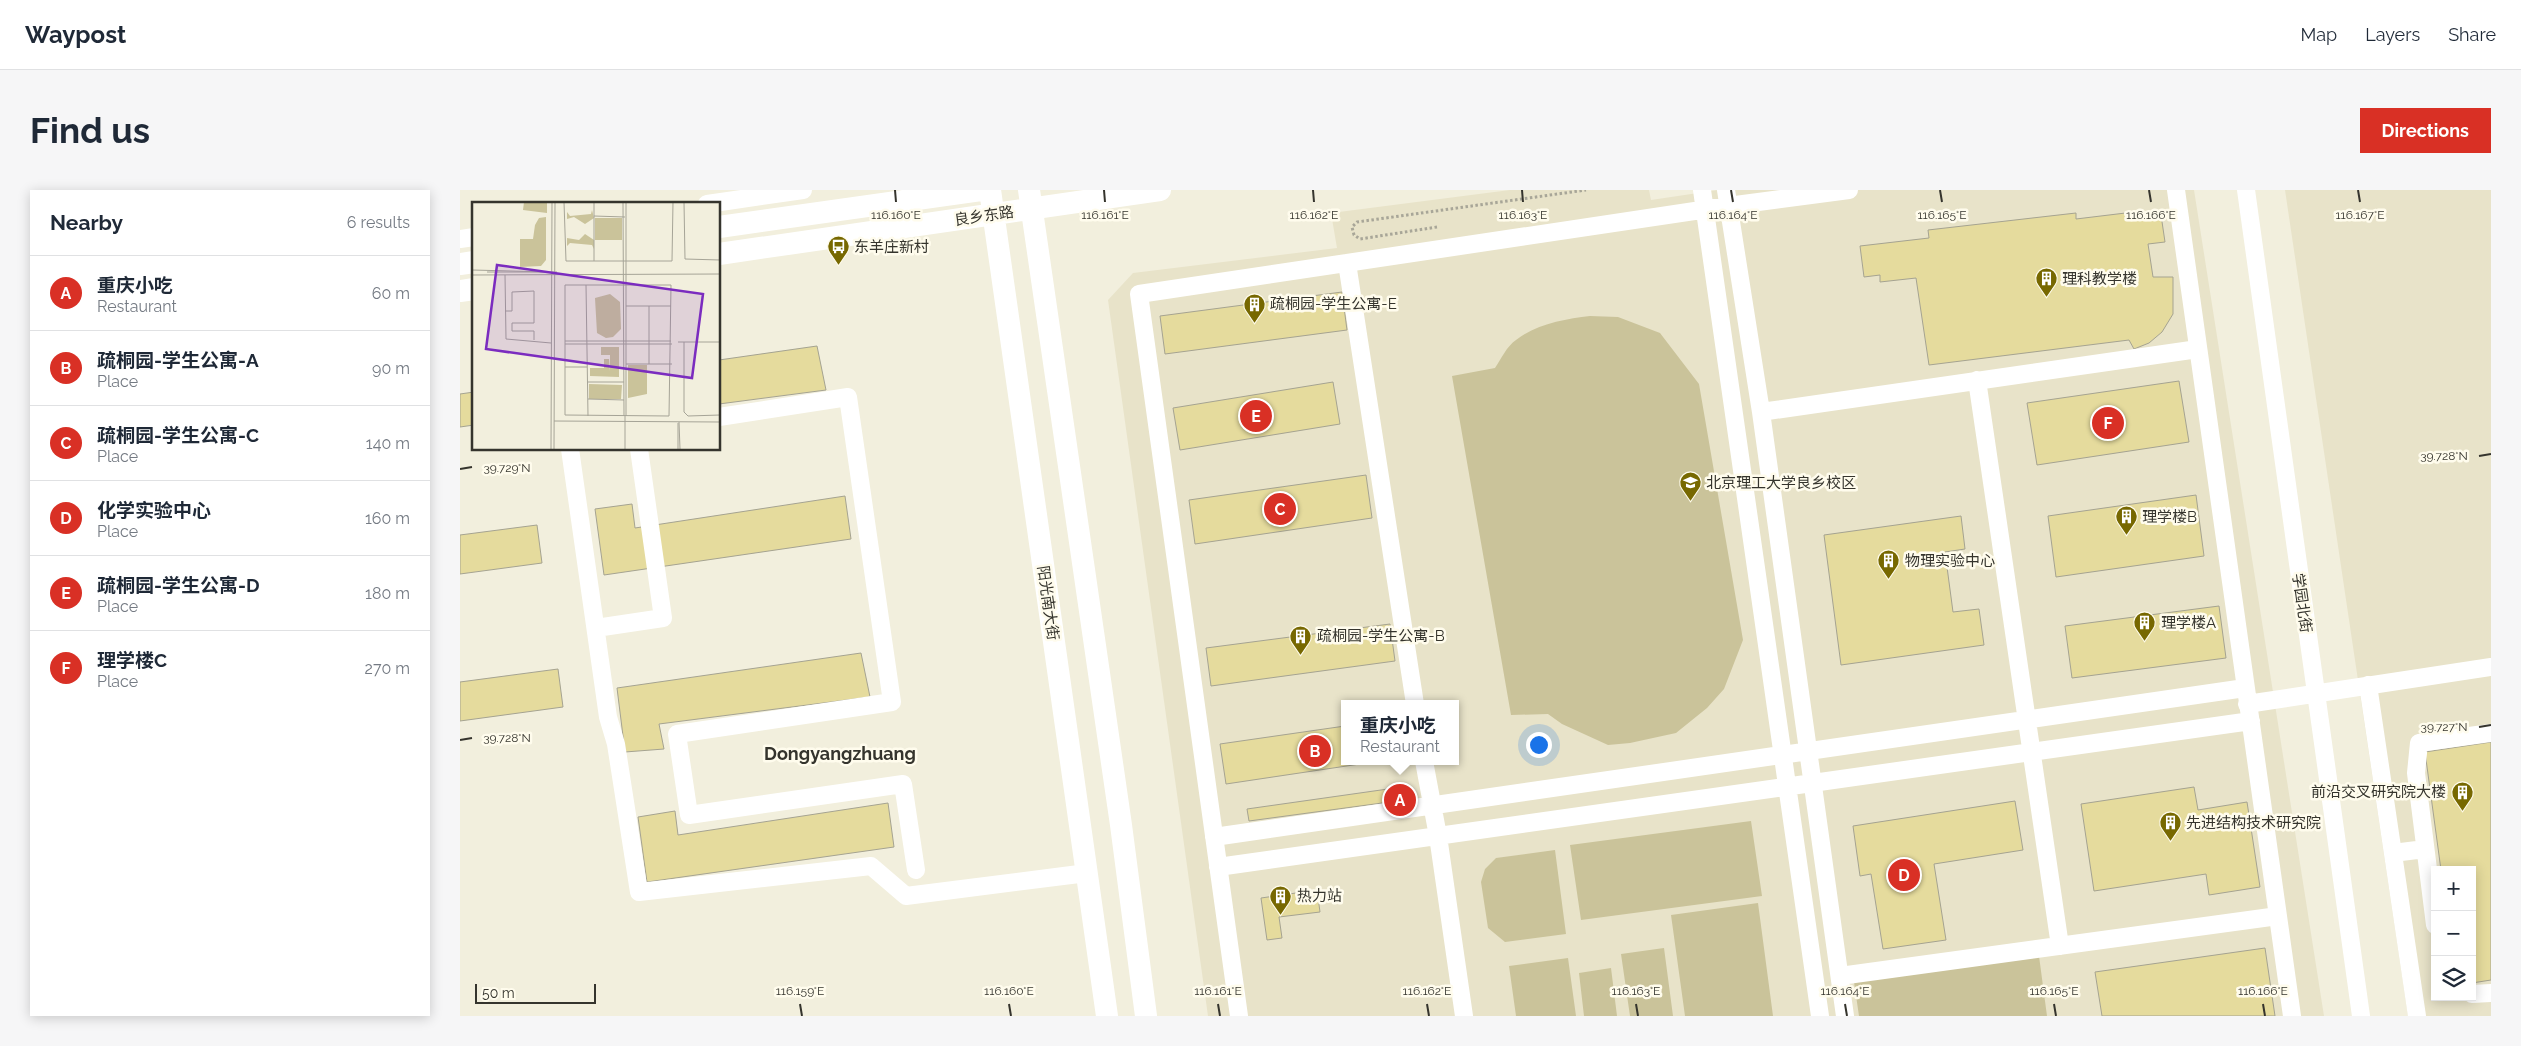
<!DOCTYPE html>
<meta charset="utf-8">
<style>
body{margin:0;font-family:Raleway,"Noto Sans SC",sans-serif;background:#f6f6f7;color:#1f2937}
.controls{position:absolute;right:15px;bottom:15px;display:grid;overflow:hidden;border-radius:0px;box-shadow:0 2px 12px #0003}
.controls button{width:45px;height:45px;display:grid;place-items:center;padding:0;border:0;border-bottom:1px solid #e0e1e3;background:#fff;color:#1f2937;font:25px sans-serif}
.scale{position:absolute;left:15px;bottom:12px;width:121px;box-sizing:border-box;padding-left:5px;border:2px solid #35342d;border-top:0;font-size:14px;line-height:18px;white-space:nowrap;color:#35342d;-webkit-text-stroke:4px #fffced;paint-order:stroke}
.you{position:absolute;left:1078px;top:554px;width:18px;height:18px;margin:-12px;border:4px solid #fff;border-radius:50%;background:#1a73e8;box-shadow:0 0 0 8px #1a73e833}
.badge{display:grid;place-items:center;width:32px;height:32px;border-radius:50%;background:#d93025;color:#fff;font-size:16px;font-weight:700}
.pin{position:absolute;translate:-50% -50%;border:2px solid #fff;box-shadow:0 1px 5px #0006}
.popup{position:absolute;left:881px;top:510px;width:118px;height:65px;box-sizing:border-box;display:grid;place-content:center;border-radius:0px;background:#fff;filter:drop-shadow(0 1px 4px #0005);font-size:16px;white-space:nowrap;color:#747a83}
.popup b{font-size:19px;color:#1f2937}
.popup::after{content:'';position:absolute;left:50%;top:100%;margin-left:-10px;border:10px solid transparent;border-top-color:#fff}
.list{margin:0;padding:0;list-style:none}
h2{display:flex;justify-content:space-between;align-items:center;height:65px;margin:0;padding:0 20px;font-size:21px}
h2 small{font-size:16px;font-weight:400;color:#747a83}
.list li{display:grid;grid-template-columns:32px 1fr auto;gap:15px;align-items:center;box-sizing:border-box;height:75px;padding:0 20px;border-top:1px solid #e0e1e3}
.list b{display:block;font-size:19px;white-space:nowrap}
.list p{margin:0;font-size:16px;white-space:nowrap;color:#747a83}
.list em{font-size:16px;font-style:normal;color:#747a83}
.icon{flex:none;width:28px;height:28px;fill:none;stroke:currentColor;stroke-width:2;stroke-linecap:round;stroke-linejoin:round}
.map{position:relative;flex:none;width:2031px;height:826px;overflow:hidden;border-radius:0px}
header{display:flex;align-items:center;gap:30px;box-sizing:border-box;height:70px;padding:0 25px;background:#fff;border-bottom:1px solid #e0e1e3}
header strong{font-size:24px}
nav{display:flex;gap:28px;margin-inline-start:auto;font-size:18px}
.intro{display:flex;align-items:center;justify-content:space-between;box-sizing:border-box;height:120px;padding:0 30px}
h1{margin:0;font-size:35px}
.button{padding:12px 22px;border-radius:0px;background:#d93025;color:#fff;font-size:18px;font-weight:700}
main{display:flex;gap:30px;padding:0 30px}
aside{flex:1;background:#fff;border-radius:0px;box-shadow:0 2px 12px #0003}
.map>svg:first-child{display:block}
</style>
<header>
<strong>Waypost</strong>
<nav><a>Map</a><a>Layers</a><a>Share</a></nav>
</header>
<div class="intro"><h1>Find us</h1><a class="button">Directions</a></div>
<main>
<aside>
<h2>Nearby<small>6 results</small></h2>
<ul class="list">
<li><span class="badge">A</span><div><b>重庆小吃</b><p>Restaurant</p></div><em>60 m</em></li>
<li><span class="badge">B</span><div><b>疏桐园-学生公寓-A</b><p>Place</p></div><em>90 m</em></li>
<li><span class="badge">C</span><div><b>疏桐园-学生公寓-C</b><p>Place</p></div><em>140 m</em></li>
<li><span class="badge">D</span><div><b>化学实验中心</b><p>Place</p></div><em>160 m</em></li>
<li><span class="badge">E</span><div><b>疏桐园-学生公寓-D</b><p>Place</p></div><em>180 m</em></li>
<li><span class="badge">F</span><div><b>理学楼C</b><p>Place</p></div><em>270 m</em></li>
</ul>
</aside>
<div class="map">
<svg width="2031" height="826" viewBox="0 0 2031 826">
<rect width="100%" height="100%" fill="#f2efdd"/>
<!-- built -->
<path fill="#e8e3c9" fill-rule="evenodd" d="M 1050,0 L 1189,0 L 1191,10 L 1258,0 L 1734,0 L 1864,826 L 748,826 L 648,110 L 673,83 L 877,58 L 871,23 ZM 885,514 L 995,514 L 995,571 L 885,571 Z
M 1825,0 L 2031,0 L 2031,826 L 1948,826 ZM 1975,680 L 2012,680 L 2012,807 L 1975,807 Z"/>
<!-- green -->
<path fill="#cac39a" d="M 1130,126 L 1158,127 L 1200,143 L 1239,194 L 1283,450 L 1264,499 L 1247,518 L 1216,543 L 1170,553 L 1148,555 L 1102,534 L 1088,524 L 1051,525 L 992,186 L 1035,178 C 1041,169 1047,156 1056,150 C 1076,134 1105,129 1130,126 Z
M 1291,631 L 1302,706 L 1121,730 L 1110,655 Z
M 1095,660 L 1106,744 L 1045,752 L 1028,738 L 1021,692 L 1025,679 L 1036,668 Z
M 1298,713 L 1313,826 L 1225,826 L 1211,725 Z
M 1204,758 L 1213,826 L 1170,826 L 1161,764 Z
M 1579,766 L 1587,826 L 1399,826 L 1394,792 Z
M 1108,768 L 1116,826 L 1056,826 L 1049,776 Z
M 1151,778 L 1157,826 L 1124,826 L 1119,783 Z"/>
<!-- building -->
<path fill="#e5db9d" stroke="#a5a391" d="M 1682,21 L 1685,28 L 1701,25 L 1705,52 L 1688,54 L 1693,87 L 1713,87 L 1713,124 L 1702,142 L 1689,153 L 1674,159 L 1669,150 L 1469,175 L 1456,88 L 1420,92 L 1420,85 L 1404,87 L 1400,56 L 1469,48 L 1468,40 L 1616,23 L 1616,29 Z
M 882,102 L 887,140 L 705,164 L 700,126 Z
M 357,156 L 366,200 L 259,214 L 259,170 Z
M 1719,191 L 1729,252 L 1577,275 L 1567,213 Z
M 873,192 L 880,234 L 720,260 L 713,218 Z
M 14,202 L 14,235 L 0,237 L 0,204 Z
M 906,285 L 912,328 L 735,354 L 729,310 Z
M 1736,305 L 1744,366 L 1596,387 L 1588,326 Z
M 385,306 L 391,349 L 144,385 L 135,319 L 172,314 L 175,338 Z
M 1501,326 L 1505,359 L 1485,362 L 1493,422 L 1519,419 L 1524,455 L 1381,475 L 1364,345 Z
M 77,335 L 82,373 L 0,384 L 0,345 Z
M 1759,416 L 1766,468 L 1612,488 L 1605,436 Z
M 930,434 L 935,471 L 751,496 L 746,458 Z
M 401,463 L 410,507 L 199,534 L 204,559 L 165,562 L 157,498 Z
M 98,479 L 103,517 L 0,531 L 0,492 Z
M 885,536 L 885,571 L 920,571 L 766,594 L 760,554 Z
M 2031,552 L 2031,790 L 2012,793 L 2012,680 L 1981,680 L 1965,562 Z
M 1734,597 L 1738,620 L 1787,612 L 1800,697 L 1749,705 L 1746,684 L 1634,701 L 1621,614 Z
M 935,598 L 937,611 L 789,631 L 787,619 Z
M 1555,611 L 1563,660 L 1474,674 L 1486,750 L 1423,759 L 1411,684 L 1400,686 L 1393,636 Z
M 428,613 L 434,657 L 187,692 L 178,627 L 215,621 L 218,645 Z
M 857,700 L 860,722 L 819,727 L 822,748 L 807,750 L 801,708 Z
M 1805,758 L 1815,826 L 1642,826 L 1635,782 Z"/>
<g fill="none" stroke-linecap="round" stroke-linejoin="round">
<!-- path -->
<path stroke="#a8a698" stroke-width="3" stroke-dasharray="2.5 2.5" stroke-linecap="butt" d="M 977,37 L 900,49 L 894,45 L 892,37 L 897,32 L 1126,0"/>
<!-- minor -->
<path stroke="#fff" stroke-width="18" d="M 1242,0 L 1360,826
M 1266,0 L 1301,222 L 1385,826
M 1716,0 L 1832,826
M 1786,0 L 1901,826
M 247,14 L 343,0
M 0,49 L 14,47
M 887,73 L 955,514
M 1517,190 L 1600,756
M 1301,222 L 1738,159
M 259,227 L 388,207 L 432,512 L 217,544 L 229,625 L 443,594 L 456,680
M 110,259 L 148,527 L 156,554 L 179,702 L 411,676 L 446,706 L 627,683
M 136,438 L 203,428 L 179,259
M 1908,495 L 1957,826
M 1787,514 L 2031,477
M 964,571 L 978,646 L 1004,826
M 754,647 L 1785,498
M 1933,663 L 1965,659
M 758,677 L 1791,531
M 1975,735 L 1956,583 L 1959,553 L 2031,543
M 1380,786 L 1818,726
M 2012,804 L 2031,803
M 779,826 L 679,104 L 1268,16 L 1389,0"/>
<!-- major -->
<path stroke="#fff" stroke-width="22" d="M 530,0 L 647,826
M 569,0 L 661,635 L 686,826
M 259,37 L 521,0
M 259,64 L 700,0
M 0,74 L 14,72
M 0,101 L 14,99"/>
</g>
<!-- ticks -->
<path fill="none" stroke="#35342d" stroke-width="2" d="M 435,0 L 436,12M 644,0 L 645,12M 853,0 L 854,12M 1062,0 L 1063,12M 1271,0 L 1273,12M 1480,0 L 1482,12M 1689,0 L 1691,12M 1898,0 L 1900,12M 2019,266 L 2031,264M 0,279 L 12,277M 2019,537 L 2031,535M 0,550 L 12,548M 340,814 L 342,826M 549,814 L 551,826M 758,814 L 760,826M 967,814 L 969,826M 1176,814 L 1178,826M 1385,814 L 1387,826M 1594,814 L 1596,826M 1803,814 L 1805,826"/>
<!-- icons -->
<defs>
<symbol id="bus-pin" viewBox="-11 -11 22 30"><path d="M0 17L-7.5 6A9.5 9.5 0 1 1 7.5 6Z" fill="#776800" stroke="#fffced"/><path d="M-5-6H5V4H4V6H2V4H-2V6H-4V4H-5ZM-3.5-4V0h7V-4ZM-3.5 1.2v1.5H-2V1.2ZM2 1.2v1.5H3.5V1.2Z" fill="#fff"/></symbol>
<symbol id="building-pin" viewBox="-11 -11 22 30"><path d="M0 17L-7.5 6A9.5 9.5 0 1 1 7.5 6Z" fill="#776800" stroke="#fffced"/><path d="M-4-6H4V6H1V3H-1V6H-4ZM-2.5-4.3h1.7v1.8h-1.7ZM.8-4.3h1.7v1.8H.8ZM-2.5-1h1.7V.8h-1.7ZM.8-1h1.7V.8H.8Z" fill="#fff"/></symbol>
<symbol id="university-pin" viewBox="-11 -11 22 30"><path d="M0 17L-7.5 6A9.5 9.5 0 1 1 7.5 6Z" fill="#776800" stroke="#fffced"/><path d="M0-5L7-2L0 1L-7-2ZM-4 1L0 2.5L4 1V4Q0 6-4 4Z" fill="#fff"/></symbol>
</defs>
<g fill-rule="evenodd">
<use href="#bus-pin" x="366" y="44" width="25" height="34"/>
<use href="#building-pin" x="1574" y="76" width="25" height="34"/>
<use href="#building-pin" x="782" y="102" width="25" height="34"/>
<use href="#university-pin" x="1218" y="280" width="25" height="34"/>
<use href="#building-pin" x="1654" y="314" width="25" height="34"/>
<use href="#building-pin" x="1416" y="358" width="25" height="34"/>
<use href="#building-pin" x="1672" y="420" width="25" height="34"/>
<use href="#building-pin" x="828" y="434" width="25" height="34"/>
<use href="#building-pin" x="1990" y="590" width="25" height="34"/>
<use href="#building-pin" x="1698" y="620" width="25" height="34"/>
<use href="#building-pin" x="808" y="694" width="25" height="34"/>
</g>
<g text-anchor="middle" stroke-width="5" stroke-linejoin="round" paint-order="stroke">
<!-- street labels -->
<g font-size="15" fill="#35342d" stroke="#fffced">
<text transform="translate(524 26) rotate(-8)" y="5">良乡东路</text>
<text transform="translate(588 413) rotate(82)" y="5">阳光南大街</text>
<text transform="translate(1842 413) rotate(82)" y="5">学园北街</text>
</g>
<!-- poi labels -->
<g font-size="15" fill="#35342d" stroke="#fffced" text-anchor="start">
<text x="394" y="62">东羊庄新村</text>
<text x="1602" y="94">理科教学楼</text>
<text x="810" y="119">疏桐园-学生公寓-E</text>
<text x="1246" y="298">北京理工大学良乡校区</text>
<text x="1682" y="332">理学楼B</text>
<text x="1445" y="376">物理实验中心</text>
<text x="1701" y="438">理学楼A</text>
<text x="857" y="451">疏桐园-学生公寓-B</text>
<text x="1986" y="607" text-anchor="end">前沿交叉研究院大楼</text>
<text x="1726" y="638">先进结构技术研究院</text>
<text x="837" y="711">热力站</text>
</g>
<!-- quarter labels -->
<g font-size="18" font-weight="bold" fill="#35342d" stroke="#fffced">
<text x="380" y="570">Dongyangzhuang</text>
</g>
</g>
<!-- overview -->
<g transform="translate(12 12)">
<rect width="248" height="248" fill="#f2efdd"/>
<path d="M 52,0 L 75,0 L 75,11 L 51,8 ZM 120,8 L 122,16 L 113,22 L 102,15 L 95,17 L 95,10 L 98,14 L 119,12 ZM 74,15 L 74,58 L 69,64 L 48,65 L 48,37 L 61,37 L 63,23 L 67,16 ZM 123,16 L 150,16 L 150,38 L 123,38 ZM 113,32 L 122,38 L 122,47 L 120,43 L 98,41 L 95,44 L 95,36 L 107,38 ZM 138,92 L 148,100 L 149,127 L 141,135 L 134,136 L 125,131 L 123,96 ZM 129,145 L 147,145 L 147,175 L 118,174 L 118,166 L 132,166 L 132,157 L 137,157 L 138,169 L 138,153 L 129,153 ZM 156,163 L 175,163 L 175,192 L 156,196 ZM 117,182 L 150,183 L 149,197 L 117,197 Z" fill="#cac39a"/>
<path fill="none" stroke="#a6a497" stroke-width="1" d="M 92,0 L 94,59 L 200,59 L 201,0M 122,0 L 122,59M 151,0 L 152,214M 154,0 L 154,214M 212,0 L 213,57 L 248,58M 122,14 L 153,15M 0,68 L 77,70M 15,70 L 85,70M 0,73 L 248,72M 33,73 L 34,137 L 79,141M 93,83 L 199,83 L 197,214 L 93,213 ZM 114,83 L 116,214M 154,104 L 199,104M 177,104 L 177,162M 33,109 L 40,109 L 40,90 L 62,89 L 62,121 L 40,121 L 40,129 L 62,129 L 62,138M 93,139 L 199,139M 206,140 L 248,140M 212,140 L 212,210 L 216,214 L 248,213M 93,142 L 200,142M 154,162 L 200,162M 93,165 L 115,165M 116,180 L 152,180M 116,197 L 152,198M 153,214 L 153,247M 82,219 L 248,220M 207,220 L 208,247M 79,247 L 80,0M 82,247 L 83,0M 206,247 L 206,221"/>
<path fill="#7b2cbf" fill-opacity="0.15" stroke="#7b2cbf" stroke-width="2.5" d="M 25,63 L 231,92 L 220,176 L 14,147 Z"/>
<rect width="248" height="248" fill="none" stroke="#35342d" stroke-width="2.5"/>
</g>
<g font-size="12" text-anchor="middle" fill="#35342d" stroke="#fffced" stroke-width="5" stroke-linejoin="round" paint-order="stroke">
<text x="436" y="29">116.160°E</text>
<text x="645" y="29">116.161°E</text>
<text x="854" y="29">116.162°E</text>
<text x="1063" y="29">116.163°E</text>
<text x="1273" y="29">116.164°E</text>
<text x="1482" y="29">116.165°E</text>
<text x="1691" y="29">116.166°E</text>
<text x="1900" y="29">116.167°E</text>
<text x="1984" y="270">39.728°N</text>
<text x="47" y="282">39.729°N</text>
<text x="1984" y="541">39.727°N</text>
<text x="47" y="552">39.728°N</text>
<text x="340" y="805">116.159°E</text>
<text x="549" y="805">116.160°E</text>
<text x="758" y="805">116.161°E</text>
<text x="967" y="805">116.162°E</text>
<text x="1176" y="805">116.163°E</text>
<text x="1385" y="805">116.164°E</text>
<text x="1594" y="805">116.165°E</text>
<text x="1803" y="805">116.166°E</text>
</g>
</svg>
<div class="controls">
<button>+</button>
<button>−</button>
<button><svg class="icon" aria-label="layers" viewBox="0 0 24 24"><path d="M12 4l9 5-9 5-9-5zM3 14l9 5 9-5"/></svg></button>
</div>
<div class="scale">50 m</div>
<div class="you"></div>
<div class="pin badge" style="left:940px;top:610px">A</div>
<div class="popup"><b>重庆小吃</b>Restaurant</div>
<div class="pin badge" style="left:855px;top:561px">B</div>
<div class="pin badge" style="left:820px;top:319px">C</div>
<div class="pin badge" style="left:1444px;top:685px">D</div>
<div class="pin badge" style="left:796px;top:226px">E</div>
<div class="pin badge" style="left:1648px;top:233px">F</div>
</div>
</main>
